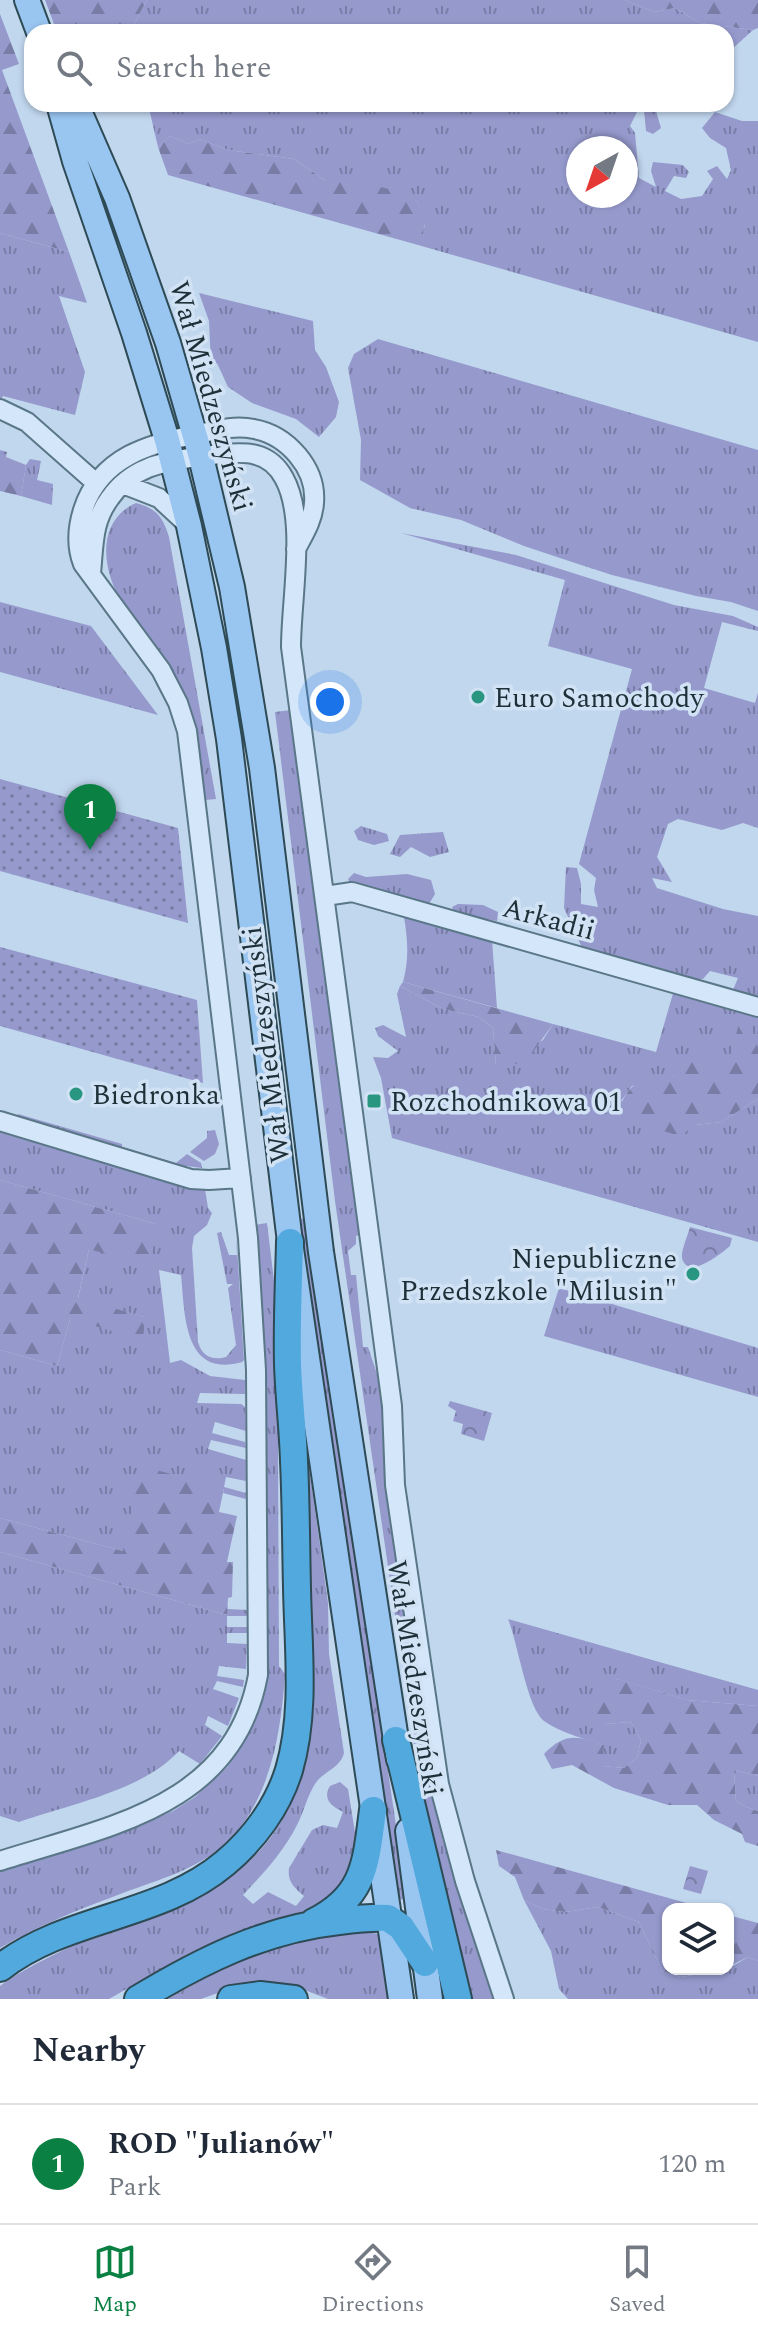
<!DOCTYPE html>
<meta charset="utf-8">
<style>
body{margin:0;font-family:Spectral,serif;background:#f2f2f3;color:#1f2937}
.controls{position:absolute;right:24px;bottom:24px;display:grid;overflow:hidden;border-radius:16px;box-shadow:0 2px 6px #0004}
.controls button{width:72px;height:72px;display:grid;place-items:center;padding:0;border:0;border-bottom:2px solid #e0e1e3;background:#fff;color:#1f2937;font:40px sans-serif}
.compass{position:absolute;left:566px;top:136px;width:72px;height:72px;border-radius:50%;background:#fff;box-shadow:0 2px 6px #0004;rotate:220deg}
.you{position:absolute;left:330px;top:702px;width:28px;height:28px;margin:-20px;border:6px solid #fff;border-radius:50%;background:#1a73e8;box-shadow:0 0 0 12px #1a73e833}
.badge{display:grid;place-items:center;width:52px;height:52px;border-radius:50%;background:#0b8043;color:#fff;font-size:26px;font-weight:700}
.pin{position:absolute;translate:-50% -66px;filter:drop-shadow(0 2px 4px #0008)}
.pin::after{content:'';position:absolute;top:42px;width:28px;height:24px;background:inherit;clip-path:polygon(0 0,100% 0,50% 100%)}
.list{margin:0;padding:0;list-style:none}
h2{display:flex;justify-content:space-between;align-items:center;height:104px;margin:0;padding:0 32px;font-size:34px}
h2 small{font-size:26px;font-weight:400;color:#747a83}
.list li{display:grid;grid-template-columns:52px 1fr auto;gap:24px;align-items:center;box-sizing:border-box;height:120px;padding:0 32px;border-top:2px solid #e0e1e3}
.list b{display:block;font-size:30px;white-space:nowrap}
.list p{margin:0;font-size:26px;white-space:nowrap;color:#747a83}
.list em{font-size:26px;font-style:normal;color:#747a83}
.icon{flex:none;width:44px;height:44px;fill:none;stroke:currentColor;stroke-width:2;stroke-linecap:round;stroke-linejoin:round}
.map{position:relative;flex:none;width:758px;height:1999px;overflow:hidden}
.search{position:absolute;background:#fff;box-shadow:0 2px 6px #0004;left:24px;right:24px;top:24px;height:88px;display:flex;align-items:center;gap:20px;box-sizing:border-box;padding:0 28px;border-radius:24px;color:#747a83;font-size:30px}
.sheet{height:224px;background:#fff}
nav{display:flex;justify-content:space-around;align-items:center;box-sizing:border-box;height:112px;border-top:2px solid #e0e1e3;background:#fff;font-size:22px;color:#747a83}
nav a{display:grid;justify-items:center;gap:4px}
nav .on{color:#0b8043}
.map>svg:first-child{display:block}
</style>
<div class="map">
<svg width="758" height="1999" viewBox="0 0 758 1999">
<defs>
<pattern id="grass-tufts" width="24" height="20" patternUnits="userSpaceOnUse" patternTransform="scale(2)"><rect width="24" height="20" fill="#9599cc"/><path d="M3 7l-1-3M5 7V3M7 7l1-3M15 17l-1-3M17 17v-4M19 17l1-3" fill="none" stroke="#797da6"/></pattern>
<pattern id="forest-firs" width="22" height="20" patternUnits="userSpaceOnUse" patternTransform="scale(2)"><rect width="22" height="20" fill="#9599cc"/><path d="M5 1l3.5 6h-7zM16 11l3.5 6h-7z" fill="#797da6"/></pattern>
<pattern id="park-crowns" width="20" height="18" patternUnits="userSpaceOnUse" patternTransform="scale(2)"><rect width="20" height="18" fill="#9599cc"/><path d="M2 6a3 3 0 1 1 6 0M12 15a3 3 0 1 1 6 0" fill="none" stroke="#797da6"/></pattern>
<pattern id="garden-dots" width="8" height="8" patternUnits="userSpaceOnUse" patternTransform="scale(2)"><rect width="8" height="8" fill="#9599cc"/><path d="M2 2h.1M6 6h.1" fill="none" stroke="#797da6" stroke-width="1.8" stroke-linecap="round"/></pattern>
</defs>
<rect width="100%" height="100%" fill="#c1d7ee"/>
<!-- grass -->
<path fill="url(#grass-tufts)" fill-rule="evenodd" d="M 147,0 L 625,0 L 654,12 L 675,8 L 700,23 L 753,30 L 730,51 L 726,69 L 726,32 L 130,32 Z
M 148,104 L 654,104 L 661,128 L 653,134 L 646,131 L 644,110 L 638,110 L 630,126 L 635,133 L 639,178 L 656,187 L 651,171 L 653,162 L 683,165 L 689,172 L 686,178 L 674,176 L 665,191 L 681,199 L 702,196 L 713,179 L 707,171 L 717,166 L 727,179 L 731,170 L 726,148 L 710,138 L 702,128 L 715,112 L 742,121 L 758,121 L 758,342 L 418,245 C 429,230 424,216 417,201 L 326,181 L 294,159 L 228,150 L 199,139 L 189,144 L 170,136 L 158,147 ZM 578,148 L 626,148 L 626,196 L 578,196 Z
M 0,233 L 69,252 L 87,303 L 59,296 L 85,372 L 75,415 L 3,396 L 0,402 Z
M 199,293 L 313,321 L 315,350 L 326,367 L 339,402 L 336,417 L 319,437 L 296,419 L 252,403 L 228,387 L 217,363 L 211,364 L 209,321 Z
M 378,339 L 758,450 L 758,611 L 731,602 L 696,596 L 612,575 L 575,563 L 524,546 L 461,520 L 410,508 L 360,480 L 361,440 L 348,368 L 354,354 Z
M 30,459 L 41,461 L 37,480 L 53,484 L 52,505 L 21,496 L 26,465 Z
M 136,503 C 156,508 163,517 169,537 L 216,799 L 205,800 C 200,769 200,731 188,702 C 181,684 169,664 158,648 C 148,633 134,620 123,604 C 102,572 95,521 136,503 Z
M 401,533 L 516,555 L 674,605 L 733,616 L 758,627 L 758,631 L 722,622 L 704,688 L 755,703 L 758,693 L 758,828 L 743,823 L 722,830 L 678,819 L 668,824 L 657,857 L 672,882 L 652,878 L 657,888 L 723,909 L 758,916 L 758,999 L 741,996 L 733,990 L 738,978 L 710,971 L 703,979 L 686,980 L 584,952 L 564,908 L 566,867 L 577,868 L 581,884 L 581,904 L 598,907 L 594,890 L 596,878 L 579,864 L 632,669 L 548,646 L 565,580 Z
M 0,602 L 91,626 L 158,715 L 0,672 Z
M 291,710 L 360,1235 L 356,1236 L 356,1244 L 348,1251 L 351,1275 L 356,1275 L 363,1347 L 368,1347 L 380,1383 L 383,1406 L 388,1501 L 430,1785 L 443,1841 L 494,1999 L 471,1999 L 426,1820 L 412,1732 L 335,1201 L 275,712 Z
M 361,826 L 387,834 L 389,841 L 374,845 L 358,840 L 354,831 Z
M 443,832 L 449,852 L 430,857 L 411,847 L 400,857 L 390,854 L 400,835 Z
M 354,873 L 366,877 L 407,874 L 431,880 L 435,894 L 429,904 L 351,886 L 348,879 Z
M 458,904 L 483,905 L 498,912 L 497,921 L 455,913 L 452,907 Z
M 404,917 L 492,940 L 497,1008 L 403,982 C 409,959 408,941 404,917 Z
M 400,986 L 443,1009 L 479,1017 L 493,1028 L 496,1066 L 543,1040 L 553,1024 L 656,1052 L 674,990 L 758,1012 L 758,1048 L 755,1045 L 726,1070 L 671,1077 L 632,1086 L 621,1101 L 695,1125 L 721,1122 L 758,1099 L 758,1242 L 392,1138 L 381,1078 L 373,1057 L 388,1058 L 398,1051 L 378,1036 L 375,1028 L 383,1025 L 406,1037 L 397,994 Z
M 18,1114 L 122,1144 L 122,1147 L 176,1163 L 187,1154 L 201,1163 L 202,1168 L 186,1166 L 181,1168 L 82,1141 L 70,1132 L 17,1118 Z
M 0,1129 L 205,1189 L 208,1208 L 212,1213 L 207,1225 L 194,1236 L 192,1248 L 198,1342 C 202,1356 212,1361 226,1357 L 236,1345 L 228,1288 L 233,1284 L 227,1284 L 217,1233 L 221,1232 L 229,1255 L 237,1255 L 236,1230 L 244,1360 L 242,1362 C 183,1379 185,1313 181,1275 L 159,1270 L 170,1363 L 181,1360 L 210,1376 L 245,1380 L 245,1394 L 200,1393 L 197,1403 L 241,1404 L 245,1407 L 246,1431 L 215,1422 L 212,1433 L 245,1442 L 246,1448 L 211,1440 L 208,1449 L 246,1460 L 246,1481 L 226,1477 L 224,1487 L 246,1493 L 246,1499 L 223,1493 L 224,1489 L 123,1551 L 0,1518 L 0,1350 L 57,1366 L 70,1319 L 145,1317 L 78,1299 L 89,1249 L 156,1224 L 0,1180 Z
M 215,1130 L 219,1144 L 215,1154 L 204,1161 L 190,1152 L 207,1138 L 207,1131 Z
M 306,1218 L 402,1866 L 404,1899 L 396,1900 L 296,1220 Z
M 267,1223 L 277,1305 L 280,1440 L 278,1449 L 279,1666 L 285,1674 C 281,1732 271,1800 226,1843 C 198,1869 158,1880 123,1893 C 81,1909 38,1925 0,1948 L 0,1870 L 152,1820 L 173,1811 L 195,1797 L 227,1767 L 248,1735 L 259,1712 L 268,1662 L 262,1326 L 254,1225 Z
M 559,1288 L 758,1348 L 758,1397 L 544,1336 Z
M 306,1445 L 328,1603 L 329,1654 L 344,1753 C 340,1769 323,1771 315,1784 C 307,1796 304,1812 297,1825 C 284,1851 263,1874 243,1895 L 253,1904 L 268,1892 L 296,1906 L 304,1896 C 295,1888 287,1882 289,1868 L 312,1830 L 323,1825 L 337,1828 L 343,1812 C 332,1806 322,1800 330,1786 L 340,1782 L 348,1789 L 357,1845 L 343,1890 L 312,1911 L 238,1932 L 186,1955 L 109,1999 L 0,1999 L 0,1986 C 136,1892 293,1927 312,1712 Z
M 0,1552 L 227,1615 L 227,1609 L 248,1610 L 248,1616 L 227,1616 L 227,1627 L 248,1627 L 248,1633 L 227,1633 L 227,1643 L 247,1644 L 246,1669 L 219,1666 L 217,1676 L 244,1680 L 243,1687 L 217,1681 L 213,1689 L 239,1698 L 228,1726 L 208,1716 L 205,1725 L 222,1736 L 200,1764 L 179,1751 C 142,1791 70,1804 19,1822 L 0,1816 Z
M 508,1619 L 758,1690 L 758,1706 L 687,1700 L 617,1679 L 604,1724 L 631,1722 L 641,1740 L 637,1758 L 624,1768 L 602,1766 L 604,1745 C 585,1739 561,1733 544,1721 C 527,1708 518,1643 508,1619 Z
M 734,1770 L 758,1776 L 758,1811 L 746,1807 L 736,1801 Z
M 524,1900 L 543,1909 L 565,1912 L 598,1907 L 639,1922 L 662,1971 L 681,1977 L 728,1969 L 748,1957 L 758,1961 L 758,1999 L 568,1999 L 559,1989 L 551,1951 Z
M 363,1931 L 378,1934 L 380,1937 L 389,1999 L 328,1999 L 294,1986 L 271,1983 L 243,1984 L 201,1999 L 168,1999 C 212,1974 262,1946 313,1937 C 329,1934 347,1933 363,1931 Z"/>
<!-- forest -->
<path fill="url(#forest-firs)" d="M 45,0 L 147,0 L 130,32 L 57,32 Z
M 625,0 L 758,0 L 758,28 L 753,30 L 700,23 L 675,8 L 654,12 Z
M 0,14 L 19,64 L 2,70 L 69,252 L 0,233 Z
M 170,136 L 189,144 L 199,139 L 228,150 L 294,159 L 326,181 L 339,177 L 393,190 L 417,201 L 425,218 L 423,239 L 418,245 L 168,175 L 158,147 Z
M 0,450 L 7,452 L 6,457 L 26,465 L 21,496 L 0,491 Z
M 403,982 L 553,1024 L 525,1063 L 496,1066 L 493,1028 L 479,1017 L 443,1009 L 400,986 Z
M 739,1024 L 751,1026 L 758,1048 L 758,1099 L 721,1122 L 695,1125 L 680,1136 L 626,1120 L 618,1113 C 629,1077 645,1079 678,1076 L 687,1061 L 726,1070 Z
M 0,1180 L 156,1224 L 151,1267 L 89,1249 L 78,1298 L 145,1317 L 143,1340 L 70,1319 L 57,1366 L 0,1350 Z
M 141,1466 L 224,1488 L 219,1512 L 237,1516 L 227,1562 L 233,1562 L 232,1597 L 228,1598 L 227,1615 L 0,1552 L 0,1518 L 123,1551 Z
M 618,1679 L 687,1700 L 758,1706 L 758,1776 L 734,1770 L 736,1801 L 746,1807 L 758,1811 L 758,1846 L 745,1842 L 742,1834 L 714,1820 L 697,1805 L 668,1805 L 614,1788 L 572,1765 L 552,1769 L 544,1754 C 565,1732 578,1736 604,1745 L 603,1766 L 624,1768 L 637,1758 L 641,1740 L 631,1722 L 604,1724 L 591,1707 L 596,1691 Z
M 496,1850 L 708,1909 L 668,1909 L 668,1969 L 723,1969 L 681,1977 L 662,1971 L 639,1922 L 598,1907 L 565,1912 L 543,1909 L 524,1900 L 515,1877 L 499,1866 Z
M 728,1915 L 758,1923 L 758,1961 L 748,1957 L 728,1967 Z"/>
<!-- park -->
<path fill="url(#park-crowns)" d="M 690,1227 L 732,1238 L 730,1246 C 722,1253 688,1281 682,1258 C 681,1250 688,1235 690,1227 Z
M 450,1401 L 492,1413 L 484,1441 L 461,1434 L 463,1424 L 453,1421 L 456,1411 L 448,1406 Z
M 690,1866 L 708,1871 L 701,1894 L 683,1889 Z"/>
<!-- garden -->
<path fill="url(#garden-dots)" d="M 0,779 L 178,828 L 188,923 L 0,871 Z
M 0,947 L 197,1000 L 203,1083 L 0,1026 Z"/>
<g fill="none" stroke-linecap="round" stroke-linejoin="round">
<defs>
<path id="minor" d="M 0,409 L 27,422 L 96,483
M 123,484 L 159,498 L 187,524
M 91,573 C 94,545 92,522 110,498 C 119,485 133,474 148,468 C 167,460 237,449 256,455 C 268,458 278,467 284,478 C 307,519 291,599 291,647 L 392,1406 L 395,1485 L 439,1784 L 465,1881 L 504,1999
M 325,896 L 352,892 L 758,1007
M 0,1121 L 191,1179 L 209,1180 L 241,1178
M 0,1861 C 109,1826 234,1807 258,1675 L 256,1370 L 248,1238 L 187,731 L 178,703 L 161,670 L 83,564 C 76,546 77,529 83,510 C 100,457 150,443 199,434 C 217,430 235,425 254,429 C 287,435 317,468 314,503 C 313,520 304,534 296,549"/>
<path id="major" d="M 27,0 L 39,32
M 59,104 L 75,161 L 134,333 L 167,440 L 189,526 L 214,648 L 229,739 L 290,1242 L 401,1999
M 76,104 L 117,198 L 168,343 L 201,457 L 232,587 L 262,768 L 321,1252 L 399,1759
M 408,1831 L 430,1999"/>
<path id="highway" d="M 396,1740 L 458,1999
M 314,1922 C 366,1896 366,1862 373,1810
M 0,1968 C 66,1916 160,1918 225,1863 C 254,1839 278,1806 289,1770 C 306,1712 298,1647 297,1588 C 296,1546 296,1503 294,1461 C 293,1428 289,1396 288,1364 C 287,1323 289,1283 290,1242
M 138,1999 C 201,1961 264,1929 339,1921 C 355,1919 372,1917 388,1918 L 401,1927 L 425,1963
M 231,1999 L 260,1995 L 294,1999"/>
</defs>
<!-- minor casing -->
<use href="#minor" stroke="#597787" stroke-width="22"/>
<!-- major casing -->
<use href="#major" stroke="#2d4a55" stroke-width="28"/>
<!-- highway casing -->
<use href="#highway" stroke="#2d4a55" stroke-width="30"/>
<!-- minor -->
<use href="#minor" stroke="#d4e6f9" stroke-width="18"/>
<!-- major -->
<use href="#major" stroke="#99c5f1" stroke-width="24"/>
<!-- highway -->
<use href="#highway" stroke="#52a9dd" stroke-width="26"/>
</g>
<!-- markers -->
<g fill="#299681" stroke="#d1e2f5" stroke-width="3">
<circle cx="478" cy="697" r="8"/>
<circle cx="76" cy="1094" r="8"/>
<rect x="366" y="1093" width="16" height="16" rx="4"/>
<circle cx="693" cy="1274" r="8"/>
</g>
<g text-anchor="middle" stroke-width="7" stroke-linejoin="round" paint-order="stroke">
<!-- street labels -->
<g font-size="28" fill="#1d2f37" stroke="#d1e2f5">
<text transform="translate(212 396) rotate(74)" y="10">Wał Miedzeszyński</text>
<text transform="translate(549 918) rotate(15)" y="10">Arkadii</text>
<text transform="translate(265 1045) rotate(-97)" y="10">Wał Miedzeszyński</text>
<text transform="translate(416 1678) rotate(81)" y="10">Wał Miedzeszyński</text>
</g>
<!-- poi labels -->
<g font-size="28" fill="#1d2f37" stroke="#d1e2f5" text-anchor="start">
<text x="494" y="707">Euro Samochody</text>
<text x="92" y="1104">Biedronka</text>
<text x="390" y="1111">Rozchodnikowa 01</text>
<text x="677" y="1268" text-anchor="end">Niepubliczne<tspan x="677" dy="32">Przedszkole "Milusin"</tspan></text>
</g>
</g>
</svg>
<div class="controls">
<button><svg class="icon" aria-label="layers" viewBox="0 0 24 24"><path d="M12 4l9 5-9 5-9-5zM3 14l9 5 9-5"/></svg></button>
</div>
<svg class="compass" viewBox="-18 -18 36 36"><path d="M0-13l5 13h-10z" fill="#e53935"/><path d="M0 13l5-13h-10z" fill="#747a83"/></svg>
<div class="you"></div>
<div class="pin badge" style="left:90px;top:850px">1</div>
<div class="search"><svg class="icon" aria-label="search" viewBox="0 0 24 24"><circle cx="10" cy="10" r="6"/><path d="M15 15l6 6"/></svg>Search here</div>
</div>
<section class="sheet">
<h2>Nearby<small></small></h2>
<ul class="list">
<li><span class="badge">1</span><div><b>ROD &quot;Julianów&quot;</b><p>Park</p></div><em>120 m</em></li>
</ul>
</section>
<nav>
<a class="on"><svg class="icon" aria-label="map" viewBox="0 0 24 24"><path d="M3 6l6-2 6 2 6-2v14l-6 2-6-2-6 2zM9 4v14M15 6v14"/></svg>Map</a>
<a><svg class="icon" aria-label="directions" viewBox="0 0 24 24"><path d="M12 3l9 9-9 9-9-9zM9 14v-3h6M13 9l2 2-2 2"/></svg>Directions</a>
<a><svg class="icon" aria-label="saved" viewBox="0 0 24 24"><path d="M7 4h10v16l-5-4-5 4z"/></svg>Saved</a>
</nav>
